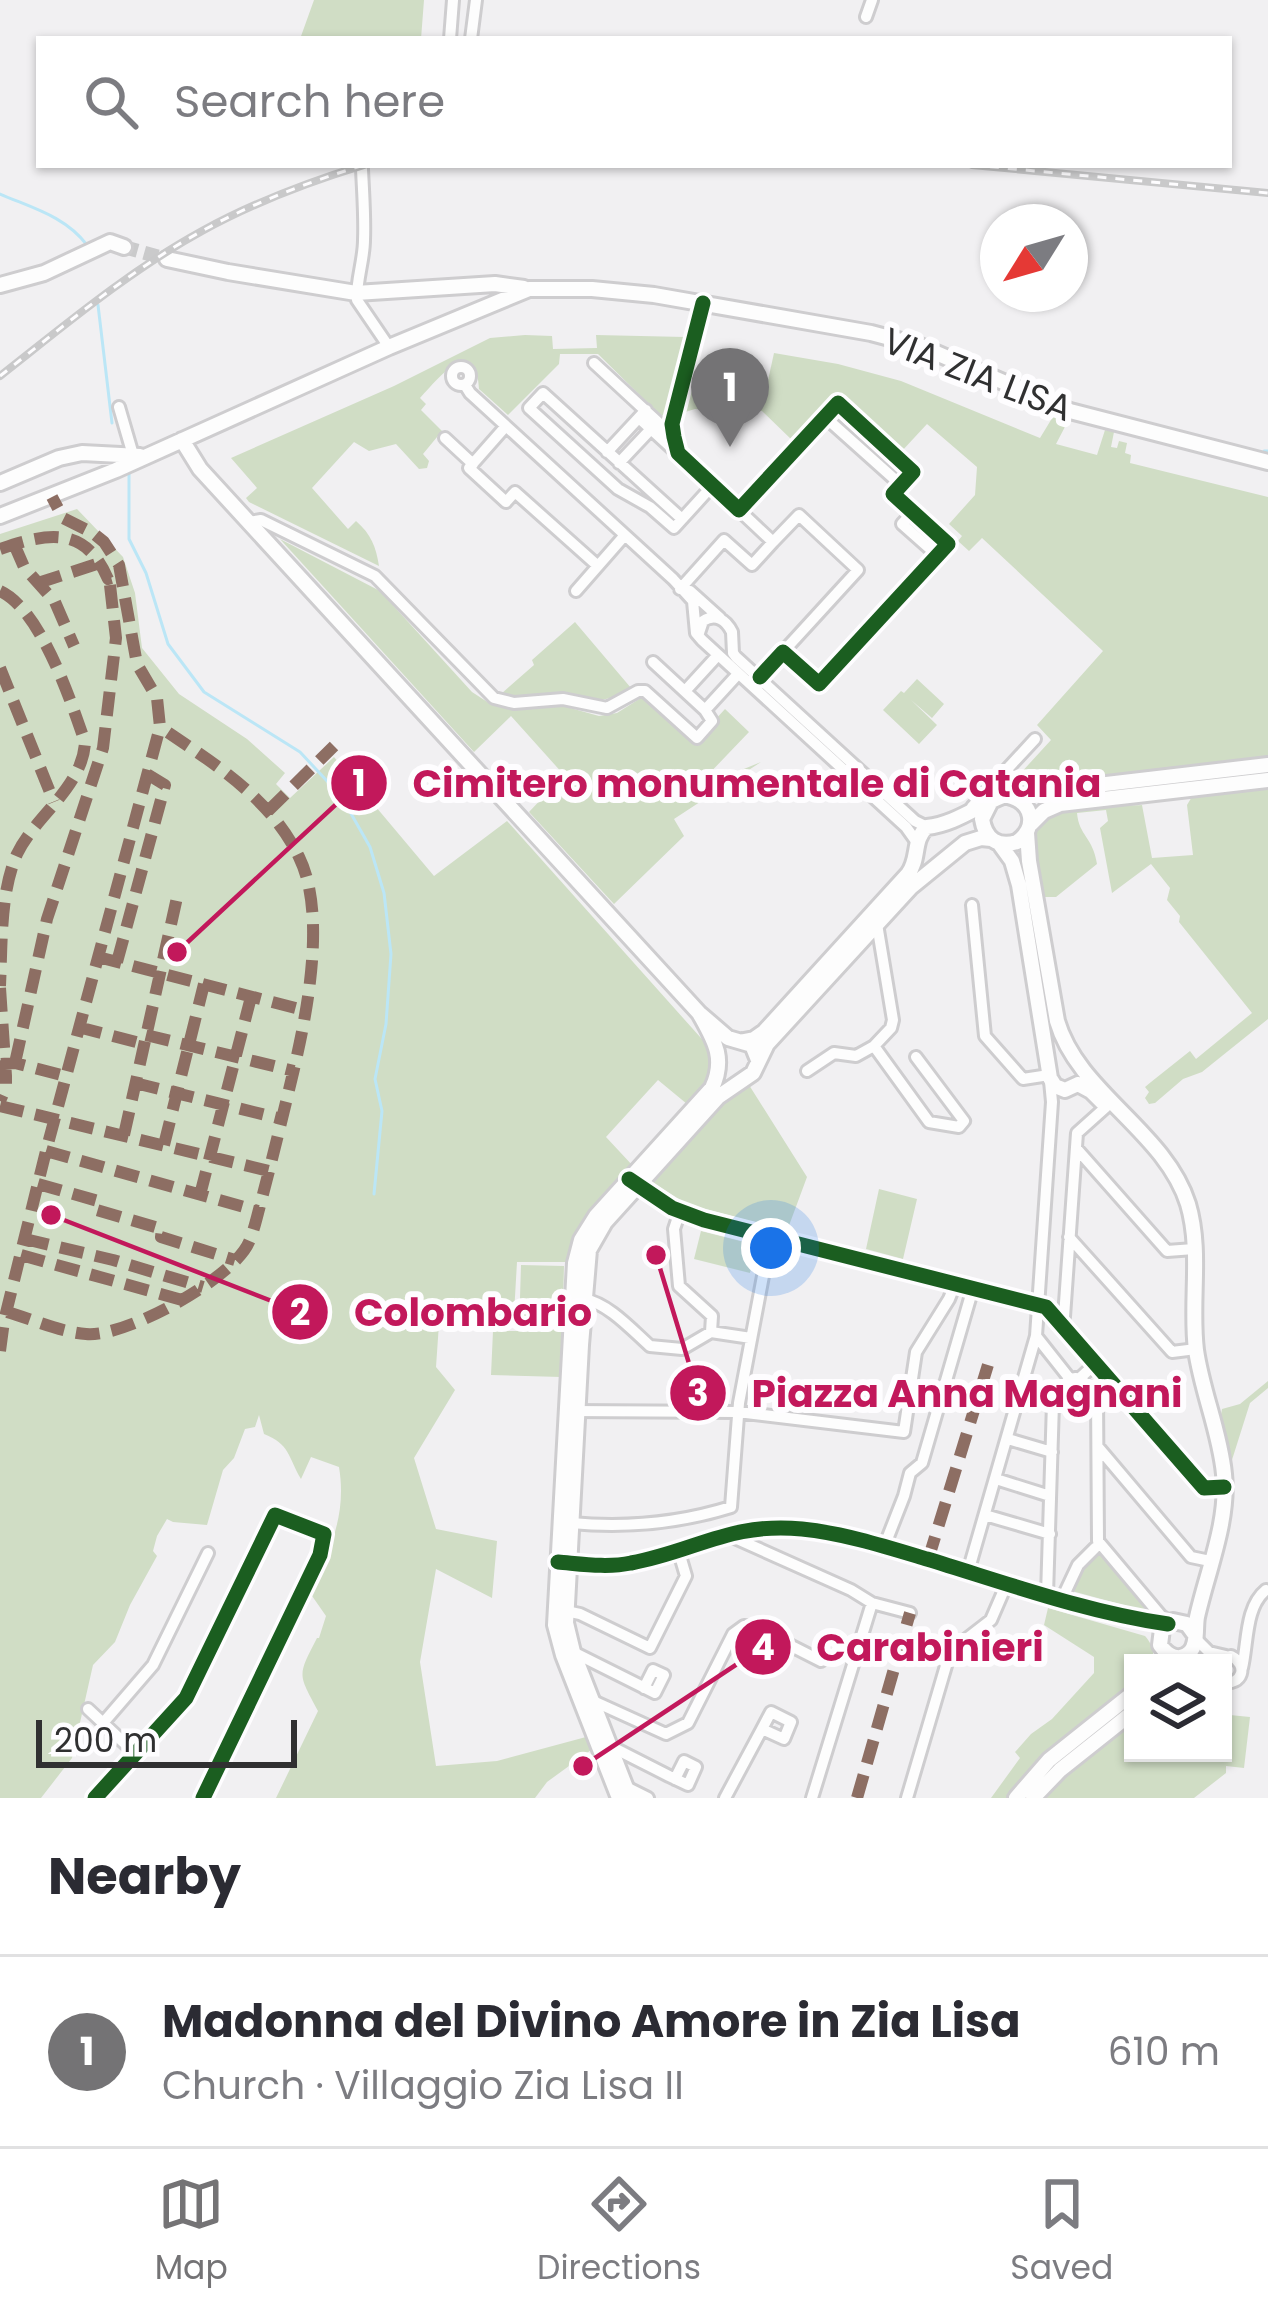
<!DOCTYPE html>
<meta charset="utf-8">
<style>
body{margin:0;font-family:Poppins,sans-serif;background:#f7f7f7;color:#2b2b33}
.controls{position:absolute;right:36px;bottom:36px;display:grid;overflow:hidden;border-radius:0px;box-shadow:0 3px 9px #0004}
.controls button{width:108px;height:108px;display:grid;place-items:center;padding:0;border:0;border-bottom:3px solid #e1e1e2;background:#fff;color:#2b2b33;font:60px sans-serif}
.compass{position:absolute;left:980px;top:204px;width:108px;height:108px;border-radius:50%;background:#fff;box-shadow:0 3px 9px #0004;rotate:233deg}
.scale{position:absolute;left:36px;bottom:30px;width:261px;box-sizing:border-box;padding-left:12px;border:6px solid #303031;border-top:0;font-size:33px;line-height:42px;white-space:nowrap;color:#303031;-webkit-text-stroke:9px #fefdff;paint-order:stroke}
.you{position:absolute;left:771px;top:1248px;width:42px;height:42px;margin:-30px;border:9px solid #fff;border-radius:50%;background:#1a73e8;box-shadow:0 0 0 18px #1a73e833}
.badge{display:grid;place-items:center;width:78px;height:78px;border-radius:50%;background:#747375;color:#fff;font-size:39px;font-weight:700}
.pin{position:absolute;translate:-50% -99px;filter:drop-shadow(0 3px 6px #0008)}
.pin::after{content:'';position:absolute;top:63px;width:42px;height:36px;background:inherit;clip-path:polygon(0 0,100% 0,50% 100%)}
.list{margin:0;padding:0;list-style:none}
h2{display:flex;justify-content:space-between;align-items:center;height:156px;margin:0;padding:0 48px;font-size:51px}
h2 small{font-size:39px;font-weight:400;color:#7c7c81}
.list li{display:grid;grid-template-columns:78px 1fr auto;gap:36px;align-items:center;box-sizing:border-box;height:192px;padding:0 48px;border-top:3px solid #e1e1e2}
.list b{display:block;font-size:45px;white-space:nowrap}
.list p{margin:0;font-size:39px;white-space:nowrap;color:#7c7c81}
.list em{font-size:39px;font-style:normal;color:#7c7c81}
.icon{flex:none;width:66px;height:66px;fill:none;stroke:currentColor;stroke-width:2;stroke-linecap:round;stroke-linejoin:round}
.map{position:relative;flex:none;width:1268px;height:1798px;overflow:hidden}
.search{position:absolute;background:#fff;box-shadow:0 3px 9px #0004;left:36px;right:36px;top:36px;height:132px;display:flex;align-items:center;gap:30px;box-sizing:border-box;padding:0 42px;border-radius:0px;color:#7c7c81;font-size:45px}
.sheet{height:348px;background:#fff}
nav{display:flex;justify-content:space-around;align-items:center;box-sizing:border-box;height:168px;border-top:3px solid #e1e1e2;background:#fff;font-size:33px;color:#7c7c81}
nav a{display:grid;justify-items:center;gap:6px}
nav .on{color:#747375}
.map>svg:first-child{display:block}
</style>
<div class="map">
<svg width="1268" height="1798" viewBox="0 0 1268 1798">
<rect width="100%" height="100%" fill="#f1f0f2"/>
<!-- green -->
<path fill="#d0ddc5" d="M 314,0 L 424,0 L 421,39 L 300,39 Z
M 525,335 L 552,336 L 553,349 L 597,348 L 596,335 L 685,337 L 684,342 L 686,343 L 669,413 L 661,416 L 598,354 L 560,354 L 559,364 L 508,415 L 479,389 C 476,330 438,379 420,398 L 426,404 L 421,410 L 442,431 L 423,454 L 429,461 L 427,468 L 419,469 L 396,444 L 369,451 L 354,442 L 312,488 L 348,529 L 356,521 C 371,534 376,547 379,566 L 249,502 L 246,498 L 257,488 L 231,458 L 394,386 L 490,338 Z
M 774,353 L 838,364 L 901,381 L 1040,438 L 1054,415 L 1068,421 L 1056,444 L 1097,455 L 1105,430 L 1114,432 L 1111,447 L 1117,448 L 1119,441 L 1127,443 L 1125,453 L 1131,455 L 1130,463 L 1268,497 L 1268,758 L 1005,788 L 1002,786 L 1001,783 L 1010,773 L 1018,776 L 1051,740 L 1037,725 L 1103,651 L 982,538 L 969,551 L 958,541 L 962,536 L 949,524 L 975,495 L 977,467 L 927,424 L 901,452 L 839,394 L 794,442 L 762,411 L 695,409 L 682,413 L 693,372 L 767,385 Z
M 77,509 L 123,557 L 135,593 L 142,648 L 179,694 L 247,739 L 285,773 L 276,784 L 290,798 L 334,757 L 434,876 L 507,821 L 709,1047 C 717,1073 705,1085 687,1104 L 658,1080 L 606,1137 L 633,1166 C 605,1198 578,1220 569,1262 L 517,1262 L 514,1314 L 440,1309 L 436,1367 L 455,1390 L 414,1458 L 436,1529 L 497,1541 L 492,1598 L 436,1569 L 420,1662 L 436,1766 L 497,1761 L 586,1737 L 591,1750 L 547,1782 L 535,1798 L 276,1798 L 318,1711 C 298,1673 297,1677 317,1638 L 319,1638 L 326,1616 L 310,1593 C 330,1550 347,1515 339,1467 L 311,1457 L 301,1479 C 288,1457 290,1444 264,1434 L 259,1415 L 255,1427 L 245,1429 L 234,1458 L 223,1470 L 207,1525 L 173,1522 L 167,1519 L 157,1536 L 153,1551 L 157,1556 L 130,1605 L 115,1642 L 93,1665 L 72,1758 L 41,1798 L 0,1798 L 0,534 Z
M 280,539 L 380,591 L 472,692 L 492,705 L 517,710 L 563,706 L 599,716 L 617,713 L 644,696 L 695,742 L 725,709 L 749,732 L 705,778 L 707,784 L 761,762 L 674,819 L 684,836 L 614,904 L 529,812 L 564,775 L 511,716 L 474,752 Z
M 575,622 L 631,688 L 619,696 L 597,701 L 564,692 L 515,697 L 501,694 L 534,665 L 532,660 Z
M 917,679 L 944,704 L 932,718 L 911,700 L 937,725 L 919,744 L 883,710 L 901,691 L 904,693 Z
M 1268,787 L 1268,1019 L 1202,1072 L 1183,1079 L 1155,1103 L 1149,1104 L 1145,1098 L 1149,1092 L 1145,1087 L 1151,1082 L 1190,1051 L 1196,1059 L 1252,1013 L 1179,922 L 1180,916 L 1167,900 L 1170,888 L 1151,864 L 1112,893 L 1100,828 L 1108,821 L 1106,810 L 1077,813 C 1079,836 1093,837 1097,864 L 1056,897 L 1041,897 C 1038,879 1031,858 1034,840 C 1042,798 1111,807 1142,805 L 1152,858 L 1193,855 L 1187,805 L 1193,795 Z
M 749,1085 L 807,1177 L 787,1231 L 687,1204 L 653,1183 L 730,1095 Z
M 879,1189 L 917,1199 L 903,1259 L 866,1249 Z
M 701,1231 L 756,1245 L 750,1273 L 694,1259 Z
M 521,1265 L 564,1266 L 561,1377 L 491,1375 L 493,1331 L 519,1331 Z
M 1268,1381 L 1268,1388 L 1250,1403 L 1231,1463 L 1220,1420 L 1222,1409 L 1240,1404 Z
M 1100,1554 L 1153,1613 L 1068,1590 L 1084,1564 Z
M 1048,1608 L 1145,1636 C 1152,1644 1156,1654 1151,1663 L 1133,1663 L 1133,1682 C 1118,1690 1110,1702 1097,1713 C 1065,1741 1032,1762 1008,1798 L 991,1798 L 1020,1758 L 1015,1752 L 1031,1734 L 1052,1719 L 1094,1673 L 1094,1657 L 1044,1625 Z
M 1230,1715 L 1250,1717 L 1244,1768 L 1226,1766 L 1226,1773 L 1194,1798 L 1043,1798 L 1057,1782 L 1122,1731 L 1133,1725 L 1133,1753 L 1223,1753 L 1223,1721 Z"/>
<g fill="none" stroke-linecap="round" stroke-linejoin="round">
<!-- stream -->
<path stroke="#bbe6f6" stroke-width="3" d="M 0,194 C 32,208 65,216 87,245
M 98,305 L 112,423
M 1264,451 L 1268,451
M 129,472 L 129,539 L 146,573 L 168,644 L 204,692 L 300,752 L 341,796 L 370,847 L 384,893 L 391,954 L 386,1024 L 375,1079 L 382,1111 L 374,1194"/>
<!-- major-tunnel -->
<path stroke="#cacacb" stroke-width="14" stroke-dasharray="14 7" stroke-linecap="butt" d="M 124,247 L 167,259"/>
<defs>
<path id="minor" d="M 866,17 L 872,0
M 450,39 L 453,0
M 471,39 L 476,0
M 362,169 C 363,192 365,216 364,240 C 364,260 356,281 357,300 L 389,347
M 703,303 L 672,424 L 674,437 L 678,453 L 739,510 L 838,403 L 913,472 L 893,494 L 948,544 L 819,684 L 783,652 L 760,677
M 594,363 L 674,437
M452 376a9 9 0 1 1 18 0a9 9 0 1 1-18 0Z
M 465,385 L 470,393 L 673,579 L 693,601 L 696,633 L 702,640 L 906,827 L 916,841
M 119,407 L 133,455
M 825,417 L 901,485
M 639,418 L 676,452
M 506,426 L 469,468 L 506,502 L 515,492 L 598,566
M 445,438 L 473,464
M 607,452 L 646,410
M 619,463 L 651,429
M 739,510 L 773,542 L 799,515 L 858,570 L 783,652
M 913,512 L 902,524 L 937,555
M 682,519 L 543,393 L 529,408 L 618,489 L 650,507 L 674,528 L 713,485
M 249,522 L 261,520 L 375,576 L 494,698 L 514,703 L 563,699 L 607,708 L 638,691 L 645,691 L 697,738 L 712,721 L 705,710
M 680,589 L 724,540 L 752,565 L 773,542
M 576,591 L 625,535
M 690,591 L 720,618
M 699,633 L 703,621 C 716,613 726,620 732,632 L 733,653 L 736,657 L 915,821 L 927,827
M 653,662 L 705,710 L 738,674
M 685,691 L 718,655
M 972,807 L 1035,739
M 972,905 L 985,1036 L 1023,1079 L 1049,1075
M 877,924 L 893,1020 L 891,1028 L 874,1046 L 929,1122 L 959,1127 L 964,1121 L 916,1057
M 807,1071 L 834,1053 L 856,1056 L 874,1046
M 1076,1148 L 1167,1251 L 1194,1249
M 634,1184 L 672,1208 L 704,1220 L 1046,1307 L 1204,1488 L 1224,1487
M 680,1211 L 674,1229 L 679,1286 L 712,1316 L 711,1332
M 1069,1237 L 1172,1352 L 1196,1349
M 584,1299 C 609,1304 631,1329 650,1346 L 682,1349 L 711,1332 L 751,1338
M 1059,1322 L 1064,1317 L 1077,1133 L 1106,1107
M 1036,1336 L 1070,1379 L 1076,1378
M 1095,1364 L 1080,1378 L 1097,1395 L 1100,1392
M 1097,1395 L 1098,1541 L 1161,1616 L 1170,1622
M 570,1411 L 738,1412 L 904,1432 L 916,1352 L 949,1299 L 955,1284
M 1008,1439 L 1052,1452
M 1098,1447 L 1191,1557 L 1210,1561
M 996,1479 L 1050,1496
M 985,1515 L 1050,1534
M 571,1523 C 625,1528 680,1523 731,1507 L 739,1403 L 770,1239
M 728,1535 L 851,1590 L 872,1603 L 910,1613
M 884,1547 L 904,1496 L 910,1473 L 922,1463 L 973,1288
M 567,1563 L 626,1564 L 745,1529 L 771,1527 L 807,1529 L 892,1549 L 1125,1616 L 1168,1624
M 968,1572 L 1036,1336 L 1052,1102 L 1050,1081
M 1047,1595 L 1053,1403 L 1057,1391 L 1070,1379
M 1062,1599 L 1078,1565 L 1095,1548
M 566,1611 L 580,1614 L 650,1648 L 686,1576 L 678,1549
M 1195,1638 L 1209,1652 L 1226,1656
M 573,1652 L 655,1693 L 664,1675 L 653,1670 L 644,1688
M 1217,1663 L 1221,1658 L 1231,1656 C 1249,1665 1242,1686 1223,1682
M 1242,1668 C 1248,1642 1245,1607 1266,1590
M 591,1700 L 666,1734 L 688,1723 L 733,1634 L 744,1626 L 754,1627 L 821,1661
M 88,1709 L 136,1754
M 103,1723 L 153,1665 L 208,1553
M 610,1746 L 669,1776 L 688,1785 L 696,1767 L 684,1761 L 675,1779
M 626,1787 L 648,1798
M 95,1798 L 186,1698 L 275,1515 L 324,1534 L 320,1555 L 203,1798
M 725,1798 L 762,1729 L 784,1739 L 791,1722 L 771,1712 L 762,1729
M 812,1798 L 872,1603
M 907,1798 L 948,1659 L 960,1644 L 991,1620 L 1007,1583"/>
<path id="major" d="M 167,259 L 228,272 L 356,293 L 495,284 L 524,288
M 0,285 L 44,273 L 110,242 L 124,247
M 182,440 L 200,469 L 699,1013 L 728,1038 L 752,1045 L 758,1060
M 0,483 L 59,458 L 82,453 L 140,456
M 0,516 L 116,470 L 389,347 L 529,289 L 592,289 L 654,295 L 871,333 L 920,346 L 1070,411 L 1268,462
M 990,803 L 982,819 C 985,839 998,848 1017,842 C 1038,827 1033,802 1008,796
M 1031,824 L 1044,811 L 1060,804 L 1268,780
M 1027,833 L 1029,861 L 1057,1021 C 1078,1093 1165,1131 1188,1204 C 1202,1251 1190,1302 1196,1350 C 1202,1392 1220,1432 1224,1474 C 1229,1521 1207,1572 1197,1617 C 1195,1628 1198,1644 1190,1652 C 1179,1663 1167,1655 1160,1645 L 1162,1629 L 1173,1621 L 1187,1624 L 1195,1635
M 999,843 L 1012,861 L 1019,885 L 1050,1078 L 1055,1086 L 1065,1090 L 1078,1084
M 744,1041 L 754,1039 L 764,1032 L 908,874 C 920,858 912,840 927,827 C 955,824 977,806 1003,796 L 1268,765
M 1078,1084 L 1091,1091 L 1102,1102
M 619,1798 L 563,1655 L 555,1625 L 575,1263 L 581,1240 L 596,1216 L 712,1088 C 726,1058 714,1040 699,1013
M 630,1798 L 573,1652 L 566,1623 L 581,1345 L 589,1250 L 605,1222 L 718,1097 L 753,1073 L 767,1044 L 911,887 L 965,843 L 981,838 L 991,839
M 1016,1798 L 1049,1760 L 1133,1693
M 1033,1798 L 1060,1770 L 1133,1712"/>
</defs>
<!-- minor casing -->
<use href="#minor" stroke="#cecdcf" stroke-width="16"/>
<!-- major casing -->
<use href="#major" stroke="#cecdcf" stroke-width="20"/>
<!-- minor -->
<use href="#minor" stroke="#fdfdfd" stroke-width="10"/>
<!-- major -->
<use href="#major" stroke="#fdfdfd" stroke-width="14"/>
<defs>
<path id="rail" d="M 972,165 L 1268,193
M 0,376 C 65,325 129,271 202,231 C 253,203 308,182 364,165"/>
</defs>
<!-- rail casing -->
<use href="#rail" stroke="#c9c9ca" stroke-width="8"/>
<!-- rail -->
<use href="#rail" stroke="#fefdff" stroke-width="3" stroke-dasharray="9" stroke-linecap="butt"/>
<!-- quiet -->
<path stroke="#8d6e63" stroke-width="12" stroke-dasharray="24 12" stroke-linecap="butt" d="M 14,544 L 24,567 L 55,602 L 74,646
M 0,549 C 47,533 85,525 108,579 L 122,575
M 38,583 L 100,563
M 0,591 C 41,610 70,699 85,742 C 83,787 35,816 17,854 C 0,893 2,943 0,986
M 0,668 L 54,802
M 268,811 L 334,746
M 98,957 L 307,1011
M 117,962 L 165,785 L 147,774
M 0,988 L 6,1076 L 6,1087 L 0,1101
M 78,1027 L 144,1044
M 146,1035 L 294,1071
M 15,1063 L 47,919 L 103,748 L 116,638 L 110,585
M 1,1064 L 15,1063 L 65,1076
M 135,1083 L 282,1119
M 0,1106 L 269,1171
M 124,1135 L 178,893
M 164,1145 L 204,984
M 46,1151 L 258,1211
M 38,1184 L 98,1201 L 97,1210 L 162,1229 L 161,1237 L 235,1260
M 200,1195 L 251,997
M 25,1239 L 113,1260 L 203,1287
M 21,1255 L 182,1300
M 7,1312 C 32,1319 60,1332 86,1334 C 125,1338 234,1278 249,1242 C 255,1228 258,1212 262,1198 C 273,1156 283,1115 293,1073 C 307,1014 327,914 299,857 C 270,797 213,763 160,727
M 0,1351 L 4,1321 L 46,1151 L 160,727 L 157,698 L 137,664 L 119,565 L 104,542 L 93,533 L 63,518 L 52,497
M 928,1560 L 991,1355
M 857,1798 L 910,1613"/>
<defs>
<path id="cycleway" d="M 703,303 L 672,424 L 674,437 L 678,453 L 739,510 L 838,403 L 913,472 L 893,494 L 948,544 L 819,684 L 783,652 L 760,677
M 629,1179 L 672,1208 L 704,1220 L 1046,1307 L 1204,1488 L 1224,1487
M 558,1562 C 582,1564 607,1568 631,1563 C 696,1551 730,1522 802,1529 C 843,1533 887,1547 927,1559 C 1006,1583 1086,1612 1168,1624
M 95,1798 L 186,1698 L 275,1515 L 324,1534 L 320,1555 L 203,1798"/>
</defs>
<!-- cycleway casing -->
<use href="#cycleway" stroke="#fefdff" stroke-width="22"/>
<!-- cycleway -->
<use href="#cycleway" stroke="#1b5e20" stroke-width="15"/>
</g>
<g text-anchor="middle" stroke-width="12" stroke-linejoin="round" paint-order="stroke">
<!-- street labels -->
<g font-size="36" fill="#303031" stroke="#fefdff">
<text transform="translate(978 374) rotate(21)" y="13">VIA ZIA LISA</text>
</g>
</g>
<!-- callouts -->
<path fill="none" stroke="#c2185b" stroke-width="4.5" d="M177 952L359 783M51 1215L300 1312M656 1255L698 1393M583 1766L763 1647"/>
<g fill="#c2185b" stroke="#fefdff" stroke-width="4.5">
<circle cx="177" cy="952" r="12"/>
<circle cx="51" cy="1215" r="12"/>
<circle cx="656" cy="1255" r="12"/>
<circle cx="583" cy="1766" r="12"/>
<circle cx="359" cy="783" r="30"/>
<circle cx="300" cy="1312" r="30"/>
<circle cx="698" cy="1393" r="30"/>
<circle cx="763" cy="1647" r="30"/>
</g>
<g font-size="36" text-anchor="middle" font-weight="bold" fill="#fff">
<text x="359" y="796">1</text>
<text x="300" y="1325">2</text>
<text x="698" y="1406">3</text>
<text x="763" y="1660">4</text>
</g>
<g font-size="39" text-anchor="middle" font-weight="bold" fill="#c2185b" stroke="#fefdff" stroke-width="12" stroke-linejoin="round" paint-order="stroke">
<text x="757" y="797">Cimitero monumentale di Catania</text>
<text x="473" y="1326">Colombario</text>
<text x="967" y="1407">Piazza Anna Magnani</text>
<text x="930" y="1661">Carabinieri</text>
</g>
</svg>
<div class="controls">
<button><svg class="icon" aria-label="layers" viewBox="0 0 24 24"><path d="M12 4l9 5-9 5-9-5zM3 14l9 5 9-5"/></svg></button>
</div>
<svg class="compass" viewBox="-18 -18 36 36"><path d="M0-13l5 13h-10z" fill="#e53935"/><path d="M0 13l5-13h-10z" fill="#7c7c81"/></svg>
<div class="scale">200 m</div>
<div class="you"></div>
<div class="pin badge" style="left:730px;top:447px">1</div>
<div class="search"><svg class="icon" aria-label="search" viewBox="0 0 24 24"><circle cx="10" cy="10" r="6"/><path d="M15 15l6 6"/></svg>Search here</div>
</div>
<section class="sheet">
<h2>Nearby<small></small></h2>
<ul class="list">
<li><span class="badge">1</span><div><b>Madonna del Divino Amore in Zia Lisa</b><p>Church · Villaggio Zia Lisa II</p></div><em>610 m</em></li>
</ul>
</section>
<nav>
<a class="on"><svg class="icon" aria-label="map" viewBox="0 0 24 24"><path d="M3 6l6-2 6 2 6-2v14l-6 2-6-2-6 2zM9 4v14M15 6v14"/></svg>Map</a>
<a><svg class="icon" aria-label="directions" viewBox="0 0 24 24"><path d="M12 3l9 9-9 9-9-9zM9 14v-3h6M13 9l2 2-2 2"/></svg>Directions</a>
<a><svg class="icon" aria-label="saved" viewBox="0 0 24 24"><path d="M7 4h10v16l-5-4-5 4z"/></svg>Saved</a>
</nav>
